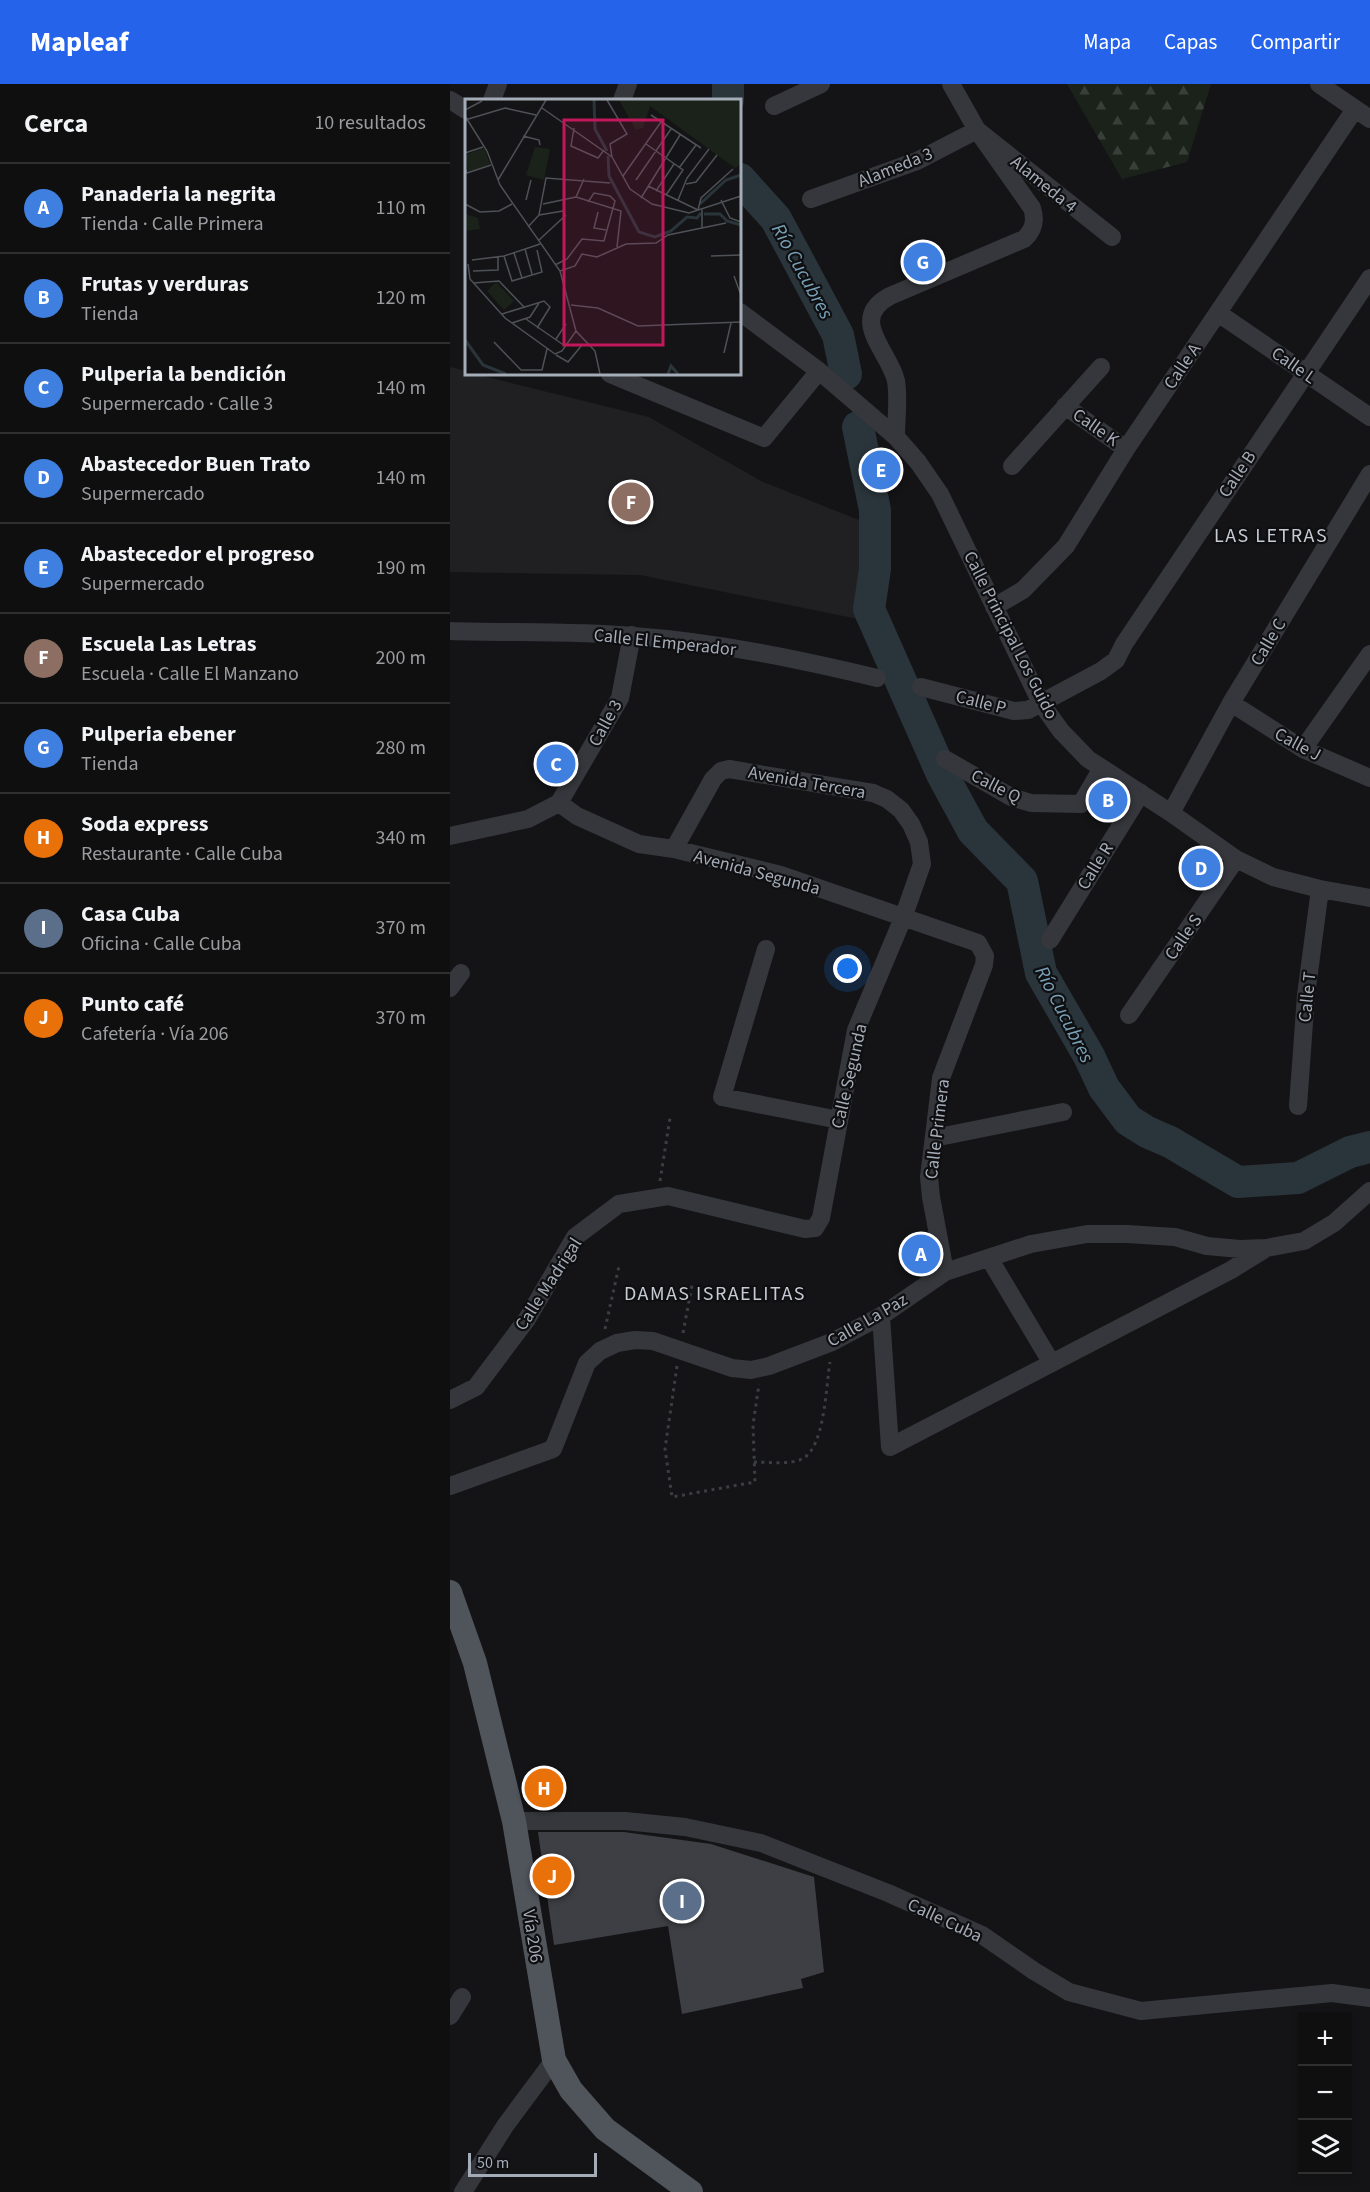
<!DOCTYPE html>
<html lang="es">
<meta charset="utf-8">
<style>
body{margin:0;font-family:"Source Sans 3",sans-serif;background:#1d1d1e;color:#f1f3f6}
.controls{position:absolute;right:18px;bottom:18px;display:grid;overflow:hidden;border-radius:0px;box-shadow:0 3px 9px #0003}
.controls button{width:54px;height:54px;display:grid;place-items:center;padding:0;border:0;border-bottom:2px solid #2f2f30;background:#0f0f10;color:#f1f3f6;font:30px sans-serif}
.scale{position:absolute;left:18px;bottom:15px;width:129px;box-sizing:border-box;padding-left:6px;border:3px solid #a4acb8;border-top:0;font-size:16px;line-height:21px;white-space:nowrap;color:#a4acb8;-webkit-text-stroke:4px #0f0f11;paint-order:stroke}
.you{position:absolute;left:398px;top:885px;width:21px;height:21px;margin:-15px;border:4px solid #fff;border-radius:50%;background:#1a73e8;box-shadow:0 0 0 9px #1a73e833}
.badge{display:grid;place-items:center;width:39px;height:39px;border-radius:50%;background:#2563eb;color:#fff;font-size:20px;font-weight:700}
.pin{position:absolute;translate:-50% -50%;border:3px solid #fff;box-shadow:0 2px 6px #0006}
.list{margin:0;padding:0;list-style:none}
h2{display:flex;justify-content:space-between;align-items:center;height:78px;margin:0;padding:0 24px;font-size:26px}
h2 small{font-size:20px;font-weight:400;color:#9b9c9f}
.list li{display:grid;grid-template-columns:39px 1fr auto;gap:18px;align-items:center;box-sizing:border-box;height:90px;padding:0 24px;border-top:2px solid #2f2f30}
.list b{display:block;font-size:22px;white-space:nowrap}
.list p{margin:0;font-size:20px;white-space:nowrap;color:#9b9c9f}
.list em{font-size:20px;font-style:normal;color:#9b9c9f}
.icon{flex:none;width:33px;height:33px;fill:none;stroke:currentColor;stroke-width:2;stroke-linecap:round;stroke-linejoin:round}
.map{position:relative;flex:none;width:920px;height:2108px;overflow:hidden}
header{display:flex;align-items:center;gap:36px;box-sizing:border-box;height:84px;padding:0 30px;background:#2563eb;color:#fff}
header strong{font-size:28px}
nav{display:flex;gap:33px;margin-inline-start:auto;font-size:21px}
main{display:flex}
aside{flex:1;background:#0f0f10}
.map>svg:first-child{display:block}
</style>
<header>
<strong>Mapleaf</strong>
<nav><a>Mapa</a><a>Capas</a><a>Compartir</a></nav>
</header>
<main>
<aside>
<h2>Cerca<small>10 resultados</small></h2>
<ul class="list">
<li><span class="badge" style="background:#3f7fe0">A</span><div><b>Panaderia la negrita</b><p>Tienda · Calle Primera</p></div><em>110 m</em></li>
<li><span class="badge" style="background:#3f7fe0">B</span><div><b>Frutas y verduras</b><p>Tienda</p></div><em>120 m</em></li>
<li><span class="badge" style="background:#3f7fe0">C</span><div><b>Pulperia la bendición</b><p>Supermercado · Calle 3</p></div><em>140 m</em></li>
<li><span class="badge" style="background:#3f7fe0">D</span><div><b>Abastecedor Buen Trato</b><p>Supermercado</p></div><em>140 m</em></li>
<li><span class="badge" style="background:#3f7fe0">E</span><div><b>Abastecedor el progreso</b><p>Supermercado</p></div><em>190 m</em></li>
<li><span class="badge" style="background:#8d6e63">F</span><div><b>Escuela Las Letras</b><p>Escuela · Calle El Manzano</p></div><em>200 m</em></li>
<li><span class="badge" style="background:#3f7fe0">G</span><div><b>Pulperia ebener</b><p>Tienda</p></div><em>280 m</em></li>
<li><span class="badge" style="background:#e8710a">H</span><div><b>Soda express</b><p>Restaurante · Calle Cuba</p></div><em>340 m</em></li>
<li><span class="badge" style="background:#5c6f8a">I</span><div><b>Casa Cuba</b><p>Oficina · Calle Cuba</p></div><em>370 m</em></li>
<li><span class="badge" style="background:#e8710a">J</span><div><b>Punto café</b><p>Cafetería · Vía 206</p></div><em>370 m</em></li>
</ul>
</aside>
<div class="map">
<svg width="920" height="2108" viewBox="0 0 920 2108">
<defs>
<pattern id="forest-firs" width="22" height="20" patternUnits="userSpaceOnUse" patternTransform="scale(1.5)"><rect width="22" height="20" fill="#1a221a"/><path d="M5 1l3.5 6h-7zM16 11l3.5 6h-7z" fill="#383f39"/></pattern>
</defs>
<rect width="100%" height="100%" fill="#141416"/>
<!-- built -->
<path fill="#202023" d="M 0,283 L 16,287 L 16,290 L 25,290 L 199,333 L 311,397 L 414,438 L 408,535 L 190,491 L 0,488 Z"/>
<!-- forest -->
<path fill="url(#forest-firs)" d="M 617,0 L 761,0 L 737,78 L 672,95 Z"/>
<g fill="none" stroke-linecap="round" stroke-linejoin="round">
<!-- river -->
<path stroke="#29353b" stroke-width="32" d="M 278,0 L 278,16
M 290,95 L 326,135 L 388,251 L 396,290
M 408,343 L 425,426 L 425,485 L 419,525 L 492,690 L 523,747 L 572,797 L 591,889 L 639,972 L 654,1004 L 678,1036 L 697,1048 L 720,1058 L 788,1098 L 848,1094 L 900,1068 L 920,1063"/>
</g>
<!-- building -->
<path fill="#3e3f44" d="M 88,1748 L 174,1748 L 261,1760 L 364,1793 L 374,1888 L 351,1895 L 353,1904 L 232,1930 L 218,1842 L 104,1861 Z"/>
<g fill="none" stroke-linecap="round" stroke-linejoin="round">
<!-- path -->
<path stroke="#3b3e43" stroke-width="3" stroke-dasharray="3 4.5" stroke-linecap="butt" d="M 210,1097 L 220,1034
M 155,1245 L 169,1182
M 233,1249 L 242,1201
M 227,1282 L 215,1365 L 222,1413 L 305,1398 L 303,1341 L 309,1300
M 304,1378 C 318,1378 339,1381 352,1375 C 375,1364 376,1301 380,1278"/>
<!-- minor -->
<path stroke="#35373c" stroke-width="18" d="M 869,0 L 920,35
M 0,16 L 16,26
M 42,16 L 48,0
M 172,16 L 178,0
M 324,22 L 371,0
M 361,115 L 467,77 L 527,46 L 662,153
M 290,228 L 369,287 L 446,353 L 468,378 L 490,410 L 591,619 L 611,647 L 638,675 L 721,729 L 786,775 L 823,793 L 870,805 L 920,814
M 768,229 L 920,333
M 160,290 L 314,354 L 369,287
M 615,322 L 676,365
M 446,353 C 446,335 449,314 446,297 C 440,268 397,235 440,212 L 574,155 C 584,146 586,136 582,124 L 527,46 L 501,0
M 562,382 L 651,283
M 544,523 L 573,506 L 616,462 L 676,365 L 905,25
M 0,547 C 61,549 123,547 183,552 C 266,558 347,575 427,594
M 471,603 L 564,627 L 578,626 L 651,587 L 666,576 L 674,560 L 920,194
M 781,619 L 853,665 L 920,694
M 853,665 L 920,570
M 495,675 L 561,713 L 581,719 L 631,720 L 652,684
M 109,719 L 127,732 L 189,760 L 224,765 L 331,791 L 528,859 L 535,872 L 534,881 L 491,994 L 479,1093 L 481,1113 L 495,1188
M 109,719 L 170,614 L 182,551
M 721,729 L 781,619 L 920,390
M 0,752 L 78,735 L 109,719
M 600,856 L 691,709
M 316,865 L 272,1013 L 389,1036
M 0,904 L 11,889
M 679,931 L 786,775
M 848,1022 L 856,911 L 870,805
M 484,1054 L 613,1028
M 539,1174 L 601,1278
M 431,1232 L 440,1363 L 781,1186 L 815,1165
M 0,1316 L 26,1303 L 77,1235 L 125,1153 L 169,1120 L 218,1112 L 355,1145 L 365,1144 L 371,1134 L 406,946 L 453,834 L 472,780 L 469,758 L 461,740 L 451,726 L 437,715 L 423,709 L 279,685 L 271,687 L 263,695 L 224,765
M 0,1402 L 103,1365 L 137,1279 L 150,1267 L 167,1259 L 185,1256 L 203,1257 L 282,1284 L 301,1286 L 319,1282 L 382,1258 L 431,1232 L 495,1188 L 581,1160 L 637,1150 L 677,1150 L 725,1153 L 757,1162 L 790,1165 L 816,1164 L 854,1157 L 884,1139 L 920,1107
M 64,1737 L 175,1737 L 235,1743 L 311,1759 L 438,1809 L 532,1851 L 584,1887 L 619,1908 L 691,1927 L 882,1909 L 920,1914
M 0,1932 L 12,1913
M 13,2108 L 55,2042 L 104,1976"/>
<!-- major -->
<path stroke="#50545b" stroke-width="24" d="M 0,1508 L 25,1579 L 64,1737 L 104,1976 L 121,2006 L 155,2045 L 241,2108"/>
</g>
<g text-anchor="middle" stroke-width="4.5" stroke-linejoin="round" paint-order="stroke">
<!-- street labels -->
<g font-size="18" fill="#a4acb8" stroke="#0f0f11">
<text transform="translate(445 83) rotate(-22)" y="6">Alameda 3</text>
<text transform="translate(594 100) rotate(39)" y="6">Alameda 4</text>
<text transform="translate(844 281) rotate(35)" y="6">Calle L</text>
<text transform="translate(732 282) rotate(-56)" y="6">Calle A</text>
<text transform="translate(646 343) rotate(35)" y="6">Calle K</text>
<text transform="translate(787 390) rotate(-56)" y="6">Calle B</text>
<text transform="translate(561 551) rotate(63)" y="6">Calle Principal Los Guido</text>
<text transform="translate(215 558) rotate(6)" y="6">Calle El Emperador</text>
<text transform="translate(818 558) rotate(-59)" y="6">Calle C</text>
<text transform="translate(531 618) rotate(14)" y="6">Calle P</text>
<text transform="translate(155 639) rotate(-61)" y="6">Calle 3</text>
<text transform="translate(848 660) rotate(29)" y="6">Calle J</text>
<text transform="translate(357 698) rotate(10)" y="6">Avenida Tercera</text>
<text transform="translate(546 702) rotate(27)" y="6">Calle Q</text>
<text transform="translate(645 782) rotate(-58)" y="6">Calle R</text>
<text transform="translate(307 788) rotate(15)" y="6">Avenida Segunda</text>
<text transform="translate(733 853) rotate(-55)" y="6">Calle S</text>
<text transform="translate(857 913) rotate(-84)" y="6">Calle T</text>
<text transform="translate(399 992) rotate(-77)" y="6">Calle Segunda</text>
<text transform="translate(487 1045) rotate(-83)" y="6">Calle Primera</text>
<text transform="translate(98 1200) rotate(-57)" y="6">Calle Madrigal</text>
<text transform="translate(417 1236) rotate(-30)" y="6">Calle La Paz</text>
<text transform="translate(495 1836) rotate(25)" y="6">Calle Cuba</text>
<text transform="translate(83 1852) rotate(81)" y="6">Vía 206</text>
</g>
<!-- water labels -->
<g font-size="20" font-style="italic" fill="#78a0b7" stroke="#0f0f11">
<text transform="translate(353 187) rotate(61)" y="7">Río Cucubres</text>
<text transform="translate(615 930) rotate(63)" y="7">Río Cucubres</text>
</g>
<!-- neighbourhood labels -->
<g font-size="20" letter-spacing="1.5" fill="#c6cbd4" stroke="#0f0f11">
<text x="821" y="458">LAS LETRAS</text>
<text x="265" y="1216">DAMAS ISRAELITAS</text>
</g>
</g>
<!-- overview -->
<g transform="translate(15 15)">
<rect width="276" height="276" fill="#141416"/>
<path d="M 154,1 L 276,1 L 276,65 L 270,69 L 185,7 L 178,29 L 171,31 Z" fill="#1a221a"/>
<path d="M 70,48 L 85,50 L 79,81 L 61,76 Z" fill="#1a221a"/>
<path d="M 19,49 L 25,65 L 3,73 L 0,56 ZM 0,115 L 13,119 L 15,130 L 0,132 ZM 31,183 L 49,202 L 39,211 L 22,192 Z" fill="#1a221a"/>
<path fill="none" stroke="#29353b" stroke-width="3" d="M 129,1 L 130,30 L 142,52M 143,57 L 144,77 L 174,133 L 190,138 L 206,132 L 222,118 L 232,119 L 236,114M 235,105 L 261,81 L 276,76M 239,115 L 255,115 L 262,122 L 276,126M 0,241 L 18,266 L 41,275M 203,275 L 206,267 L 213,275"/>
<path fill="none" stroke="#4e5157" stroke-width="1.5" d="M 142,1 L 162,35 L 145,45 L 147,58M 77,9 L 147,58 L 165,90 L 187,105 L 224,114 L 276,97M 0,11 L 17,2M 186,16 L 236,49M 0,17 L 22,52 L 35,86 L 95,172 L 111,232 L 130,252 L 135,275M 0,21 L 40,9 L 71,16M 109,29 L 106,47 L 133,59 L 139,51M 58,37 L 74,41 L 75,46M 181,45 L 218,71 L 201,96M 0,54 L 18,48M 0,69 L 2,74 L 26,66M 214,69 L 231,46M 158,77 L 196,23M 33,81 L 81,1M 171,81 L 206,30M 221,85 L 231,83 L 252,56M 183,87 L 233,111M 191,92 L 209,65M 111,98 L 156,112 L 152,148M 111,98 L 119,80M 176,99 L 215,36M 61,101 L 66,81M 213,101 L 222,79 L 244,50M 256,101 L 265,119 L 276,123M 0,105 L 15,113 L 34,112 L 47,105M 78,105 L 111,98M 233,111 L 236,99 L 268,70M 133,113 L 129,129 L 141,131M 74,116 L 98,112M 63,128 L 74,116 L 81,79 L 145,84M 237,129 L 237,109M 74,141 L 101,116M 60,150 L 67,175M 49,154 L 57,179M 39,157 L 47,182 L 77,173 L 72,151M 246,157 L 276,156M 7,161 L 39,157 L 75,145M 3,165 L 5,180 L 40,219 L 90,255 L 97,252 L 111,232M 90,166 L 102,160 L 117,140 L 139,142 L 150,102 L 145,97 L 129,94 L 123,103M 8,172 L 33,171 L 33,158M 95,172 L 110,167 L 117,155 L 132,158 L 161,145 L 191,144 L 203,136 L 261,124M 269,177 L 276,196M 8,184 L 34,182 L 59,208M 106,206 L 133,209 L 173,227 L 276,223M 37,215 L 79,202 L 85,208 L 72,229M 61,220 L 100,247M 47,224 L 65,218 L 74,204M 91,240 L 101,225M 29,243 L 56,271 L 77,271 L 82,250M 259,254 L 266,224M 91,256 L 103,263 L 117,246"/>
<path fill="#c2185b" fill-opacity="0.15" stroke="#c2185b" stroke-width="3" d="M 99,21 L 198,21 L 198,246 L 99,246 Z"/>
<rect width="276" height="276" fill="none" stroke="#a4acb8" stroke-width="3"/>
</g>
</svg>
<div class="controls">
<button>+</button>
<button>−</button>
<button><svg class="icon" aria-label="layers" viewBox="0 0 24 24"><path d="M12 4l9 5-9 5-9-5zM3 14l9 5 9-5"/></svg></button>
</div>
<div class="scale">50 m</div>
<div class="you"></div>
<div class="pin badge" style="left:471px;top:1170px;background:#3f7fe0">A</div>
<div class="pin badge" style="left:658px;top:716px;background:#3f7fe0">B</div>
<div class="pin badge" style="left:106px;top:680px;background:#3f7fe0">C</div>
<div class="pin badge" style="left:751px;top:784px;background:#3f7fe0">D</div>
<div class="pin badge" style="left:431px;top:386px;background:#3f7fe0">E</div>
<div class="pin badge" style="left:181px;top:418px;background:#8d6e63">F</div>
<div class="pin badge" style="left:473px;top:178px;background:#3f7fe0">G</div>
<div class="pin badge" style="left:94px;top:1704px;background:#e8710a">H</div>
<div class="pin badge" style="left:232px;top:1817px;background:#5c6f8a">I</div>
<div class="pin badge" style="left:102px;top:1792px;background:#e8710a">J</div>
</div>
</main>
